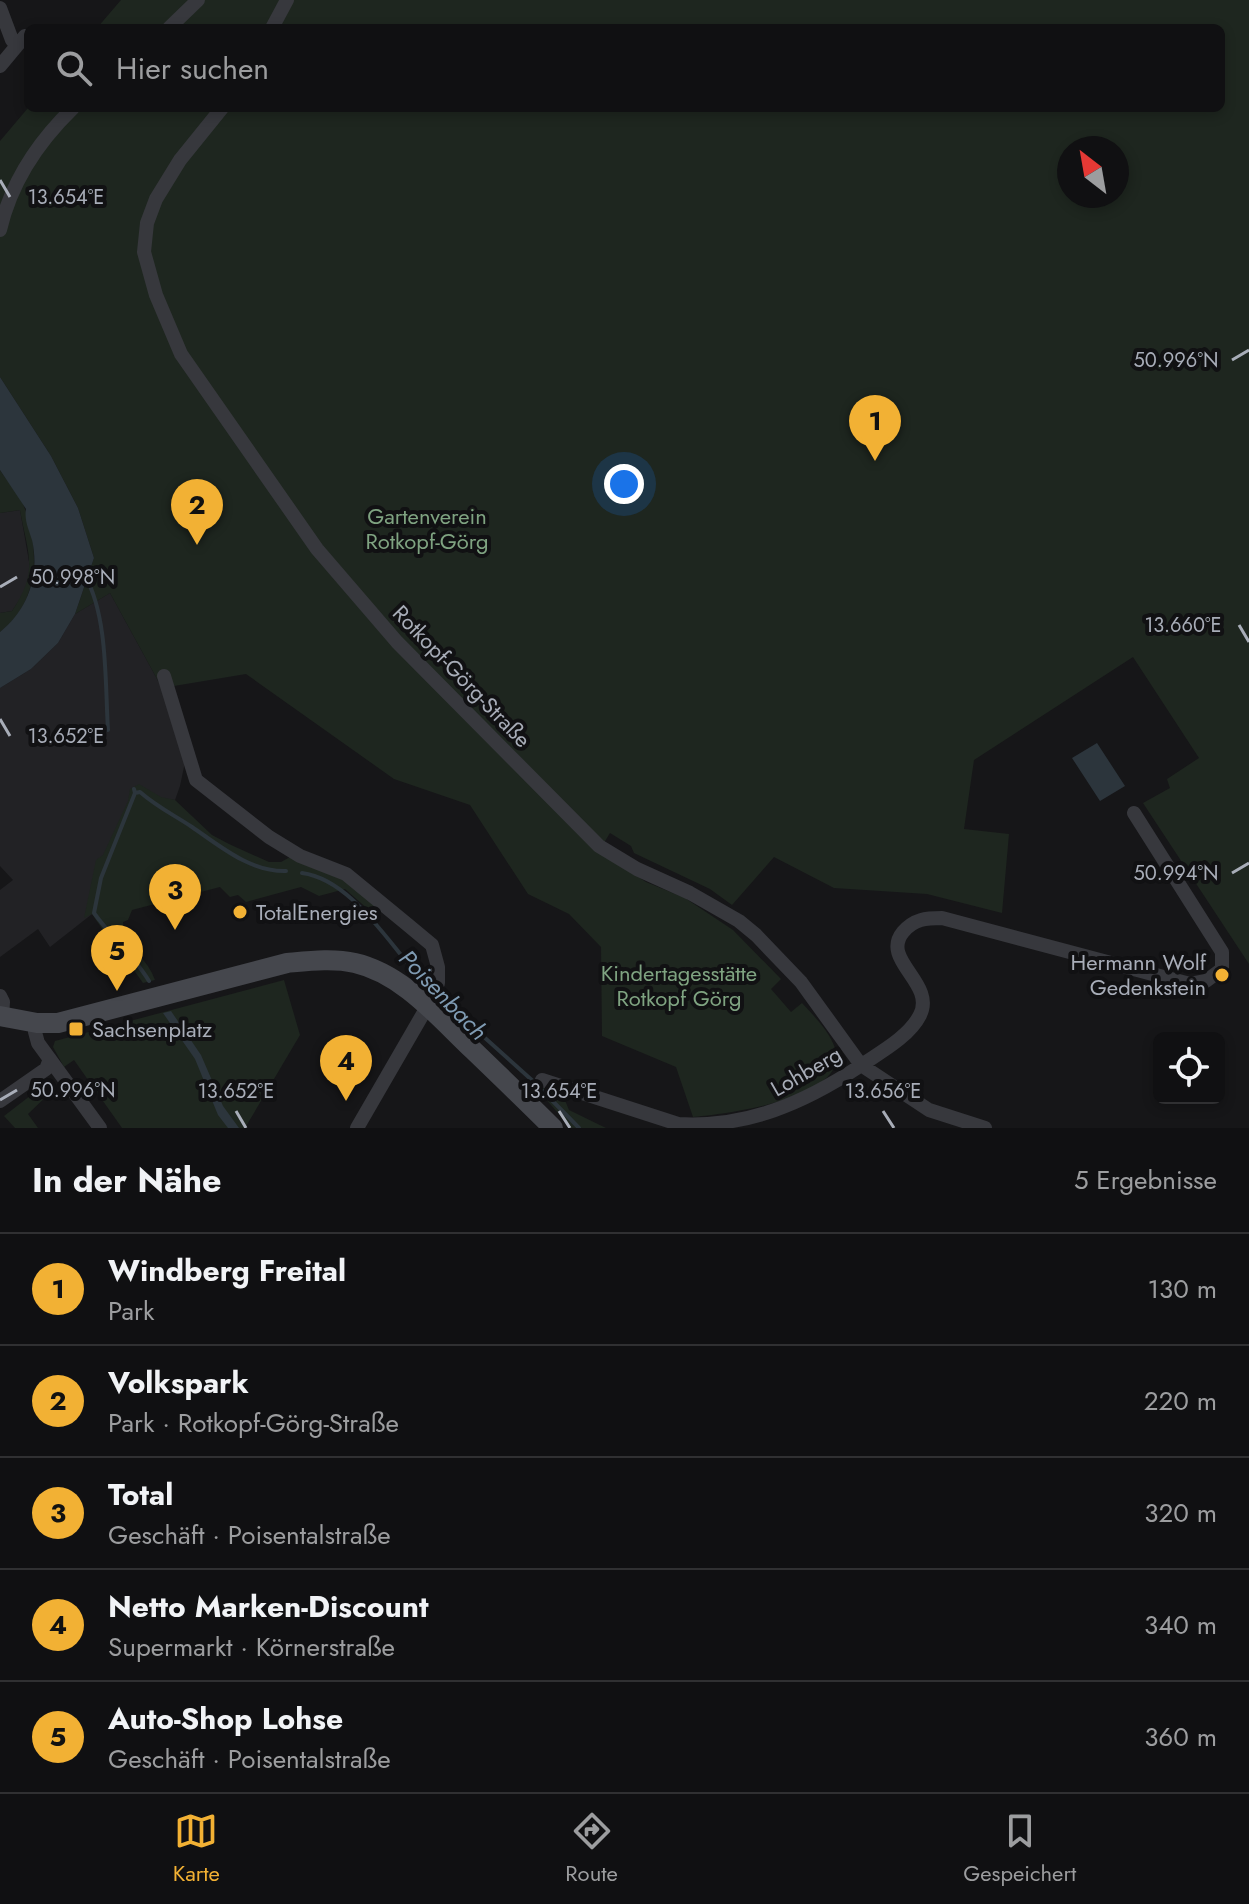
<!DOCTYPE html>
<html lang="de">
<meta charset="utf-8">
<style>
body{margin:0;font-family:Jost,sans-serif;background:#1e1e20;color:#f1f3f6}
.controls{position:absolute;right:24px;bottom:24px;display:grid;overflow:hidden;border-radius:12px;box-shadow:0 4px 12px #0003}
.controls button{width:72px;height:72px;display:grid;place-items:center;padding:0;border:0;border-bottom:2px solid #303032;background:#101012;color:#f1f3f6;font:40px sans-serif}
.compass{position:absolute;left:1057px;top:136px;width:72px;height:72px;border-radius:50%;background:#101012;box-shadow:0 4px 12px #0003;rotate:329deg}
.you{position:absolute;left:624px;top:484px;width:28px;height:28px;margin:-20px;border:6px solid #fff;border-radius:50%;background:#1a73e8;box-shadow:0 0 0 12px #1a73e833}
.badge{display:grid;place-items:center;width:52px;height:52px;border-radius:50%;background:#f2b134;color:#111;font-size:26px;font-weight:700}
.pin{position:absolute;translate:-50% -66px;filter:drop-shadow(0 2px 4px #0008)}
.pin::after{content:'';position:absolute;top:42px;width:28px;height:24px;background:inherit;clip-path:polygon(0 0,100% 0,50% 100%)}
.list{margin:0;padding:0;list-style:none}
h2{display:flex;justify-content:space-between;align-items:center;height:104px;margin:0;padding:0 32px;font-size:34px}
h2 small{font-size:26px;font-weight:400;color:#9c9d9f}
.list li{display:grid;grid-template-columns:52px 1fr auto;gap:24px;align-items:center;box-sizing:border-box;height:112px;padding:0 32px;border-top:2px solid #303032}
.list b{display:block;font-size:30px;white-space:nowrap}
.list p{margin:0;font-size:26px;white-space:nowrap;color:#9c9d9f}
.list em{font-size:26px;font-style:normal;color:#9c9d9f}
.icon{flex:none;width:44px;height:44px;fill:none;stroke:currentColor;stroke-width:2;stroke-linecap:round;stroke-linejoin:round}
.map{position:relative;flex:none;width:1249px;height:1128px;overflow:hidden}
.search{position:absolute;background:#101012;box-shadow:0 4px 12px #0003;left:24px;right:24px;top:24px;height:88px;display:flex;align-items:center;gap:20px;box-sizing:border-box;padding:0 28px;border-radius:12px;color:#9c9d9f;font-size:30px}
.sheet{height:664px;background:#101012}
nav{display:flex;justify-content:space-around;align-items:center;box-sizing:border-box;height:112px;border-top:2px solid #303032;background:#101012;font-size:22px;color:#9c9d9f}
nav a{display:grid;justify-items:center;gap:4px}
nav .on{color:#f2b134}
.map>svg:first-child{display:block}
</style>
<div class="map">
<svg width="1249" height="1128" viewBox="0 0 1249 1128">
<rect width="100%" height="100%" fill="#161618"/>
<!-- built -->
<path fill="#222225" d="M 20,510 L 31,573 L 24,593 L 12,611 L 0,613 L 0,513 Z
M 110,593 L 162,688 L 185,762 L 180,786 L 175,800 L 161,798 L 101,907 L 50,947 L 38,929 L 0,957 L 0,890 L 13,880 L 0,866 L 0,688 L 31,669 L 58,643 L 75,614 Z"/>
<!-- green -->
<path fill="#1e261f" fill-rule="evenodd" d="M 121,0 L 1249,0 L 1249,964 L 1143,803 L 1170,788 L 1167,779 L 1199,758 L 1133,657 L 974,760 L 964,829 L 1009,834 L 1002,913 L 927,894 L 834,888 L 774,857 L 732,905 L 710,889 L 634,853 L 631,846 L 610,833 L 599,851 L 646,882 L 685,898 L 733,930 L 781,979 L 771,989 L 791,1012 L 802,1003 C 814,1016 829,1031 835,1048 C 852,1099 724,1114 693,1117 L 676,1067 L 602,1036 L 601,947 L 569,914 L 528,894 L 470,805 L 394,779 L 246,674 L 162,688 L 110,593 L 75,614 L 94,558 L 78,508 L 51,456 L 0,377 L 0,141 L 28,108 L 1221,108 L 1221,28 L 97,28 ZM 1069,148 L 1117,148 L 1117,196 L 1069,196 Z
M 0,470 C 8,483 22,497 26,512 C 40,555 38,603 0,632 L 0,613 L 12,611 C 39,571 28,555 20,510 L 0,513 Z
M 139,784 L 161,797 L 175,800 L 212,835 L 229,844 L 269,862 L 281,862 L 292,856 L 346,876 L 376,905 L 370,911 L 345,889 L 319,896 L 301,887 L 246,902 L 238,895 L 230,897 L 220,887 L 132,910 L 128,920 L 123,922 L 124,930 L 118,935 C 132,949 148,960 155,980 L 143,983 L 133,969 L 110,949 L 107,936 L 92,914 L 84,918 L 96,860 L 103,855 L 128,801 L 130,789 Z
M 284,980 L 300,1035 L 245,1128 L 122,1128 L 74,1060 L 64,1067 L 53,1047 L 55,1041 Z
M 48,1082 L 54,1089 L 28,1114 L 38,1128 L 15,1128 L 4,1116 Z
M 543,1084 L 564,1098 L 569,1110 L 606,1128 L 571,1128 L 537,1089 Z"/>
<!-- water -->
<path fill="#2c353c" d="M 0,377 L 51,456 L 78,508 L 94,558 L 75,614 L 58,643 L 31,669 L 0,688 L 0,632 C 28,610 40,575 32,540 C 29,530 24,520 26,509 L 0,470 Z
M 1097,743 L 1125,786 L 1100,801 L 1072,758 Z
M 171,1011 L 201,1055 L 223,1106 L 239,1128 L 228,1128 L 218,1115 L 195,1059 L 163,1013 Z"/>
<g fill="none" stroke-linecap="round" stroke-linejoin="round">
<!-- stream -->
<path stroke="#2c353c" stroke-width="4" d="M 85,576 C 108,616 105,683 108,730
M 134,789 L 135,793 L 140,792 C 157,807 174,815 192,827 C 220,846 250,872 286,871
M 135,793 L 101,878 L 94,913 C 111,937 134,956 149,981
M 302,873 C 355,880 393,952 429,987
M 435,993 L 534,1082 L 579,1128"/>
<!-- street -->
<path stroke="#37383d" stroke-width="14" d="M 0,8 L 12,40 L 17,45
M 169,28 L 198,0
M 272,28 L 287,0
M 0,66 L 25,36
M 222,108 L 180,160 L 156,199 L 147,223 L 144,252 L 156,295 L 181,354 L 317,549 L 397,642 L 599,846 L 637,869 L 690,893 L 739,921 L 756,935 L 801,982 L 861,1065 L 929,1110 L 985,1128
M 0,230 C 11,182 38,142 73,108
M 164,676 L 196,780 L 269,837 L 300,856 L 346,874 L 408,925 L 432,945 L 438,967 L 438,983 L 421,1001
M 0,996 L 3,1002 L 2,1017
M 37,1023 L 35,1032 L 38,1043 L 100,1128
M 542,1080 L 678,1124 C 747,1128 804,1103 860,1066 C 879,1053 909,1037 920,1015 C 936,983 880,960 903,932 C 914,919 926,918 942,918 L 1190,984 L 1206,981 L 1222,969 L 1222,952 L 1134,813
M 0,1101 L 46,1069 L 50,1059
M 357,1128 L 427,1007"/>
<!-- secondary -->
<path stroke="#45474d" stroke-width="20" d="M 0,1016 L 37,1023 L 58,1023 L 287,963 C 309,961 333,958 355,963 C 403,974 439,1018 473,1050 C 500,1076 527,1102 553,1128"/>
</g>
<!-- ticks -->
<path fill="none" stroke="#a8adb8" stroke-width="3" d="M 0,180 L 10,197M 1232,360 L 1249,350M 0,587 L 17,577M 1239,625 L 1249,642M 0,719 L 10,736M 1232,873 L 1249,863M 0,1100 L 17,1090M 236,1111 L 246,1128M 559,1111 L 570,1128M 883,1111 L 894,1128"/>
<!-- markers -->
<g fill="#f2b134" stroke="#111113" stroke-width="3">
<circle cx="240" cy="912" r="8"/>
<circle cx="1222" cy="975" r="8"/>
<rect x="68" y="1021" width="16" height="16" rx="4"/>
</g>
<g text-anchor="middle" stroke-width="8" stroke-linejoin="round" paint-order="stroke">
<!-- park labels -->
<g font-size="22" fill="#7fa381" stroke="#111113">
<text x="427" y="524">Gartenverein<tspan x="427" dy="25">Rotkopf-Görg</tspan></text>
<text x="679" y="981">Kindertagesstätte<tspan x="679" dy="25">Rotkopf Görg</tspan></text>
</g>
<!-- street labels -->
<g font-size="22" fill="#a8adb8" stroke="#111113">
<text transform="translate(462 676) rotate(46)" y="8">Rotkopf-Görg-Straße</text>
<text transform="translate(806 1071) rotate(-30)" y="8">Lohberg</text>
</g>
<!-- poi labels -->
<g font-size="22" fill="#a8adb8" stroke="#111113" text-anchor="start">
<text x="256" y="920">TotalEnergies</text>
<text x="1206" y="970" text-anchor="end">Hermann Wolf<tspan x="1206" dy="25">Gedenkstein</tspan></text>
<text x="92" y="1037">Sachsenplatz</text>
</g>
<!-- water labels -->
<g font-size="24" font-style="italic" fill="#7f9bb3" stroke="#111113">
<text transform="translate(443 995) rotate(46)" y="8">Poisenbach</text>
</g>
</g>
<g font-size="20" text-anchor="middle" fill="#a8adb8" stroke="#111113" stroke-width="8" stroke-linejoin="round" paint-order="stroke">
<text x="66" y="204">13.654°E</text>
<text x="1176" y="367">50.996°N</text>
<text x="73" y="584">50.998°N</text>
<text x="1183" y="632">13.660°E</text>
<text x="66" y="743">13.652°E</text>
<text x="1176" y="880">50.994°N</text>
<text x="73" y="1097">50.996°N</text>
<text x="236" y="1098">13.652°E</text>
<text x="559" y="1098">13.654°E</text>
<text x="883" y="1098">13.656°E</text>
</g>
</svg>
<div class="controls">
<button><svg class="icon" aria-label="locate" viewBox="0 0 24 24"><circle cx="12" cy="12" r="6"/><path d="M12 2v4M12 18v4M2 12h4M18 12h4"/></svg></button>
</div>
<svg class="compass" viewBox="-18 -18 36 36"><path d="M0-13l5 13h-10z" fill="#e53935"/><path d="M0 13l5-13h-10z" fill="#9c9d9f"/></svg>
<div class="you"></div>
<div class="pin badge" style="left:875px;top:461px">1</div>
<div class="pin badge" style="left:197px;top:545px">2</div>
<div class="pin badge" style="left:175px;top:930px">3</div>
<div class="pin badge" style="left:346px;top:1101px">4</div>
<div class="pin badge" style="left:117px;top:991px">5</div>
<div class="search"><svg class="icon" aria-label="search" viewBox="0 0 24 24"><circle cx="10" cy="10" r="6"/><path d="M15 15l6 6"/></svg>Hier suchen</div>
</div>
<section class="sheet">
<h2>In der Nähe<small>5 Ergebnisse</small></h2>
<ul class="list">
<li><span class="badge">1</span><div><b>Windberg Freital</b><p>Park</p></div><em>130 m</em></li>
<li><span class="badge">2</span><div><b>Volkspark</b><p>Park · Rotkopf-Görg-Straße</p></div><em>220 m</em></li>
<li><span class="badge">3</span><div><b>Total</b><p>Geschäft · Poisentalstraße</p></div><em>320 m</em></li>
<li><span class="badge">4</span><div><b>Netto Marken-Discount</b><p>Supermarkt · Körnerstraße</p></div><em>340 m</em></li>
<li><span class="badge">5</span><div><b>Auto-Shop Lohse</b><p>Geschäft · Poisentalstraße</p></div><em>360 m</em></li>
</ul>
</section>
<nav>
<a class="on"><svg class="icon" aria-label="map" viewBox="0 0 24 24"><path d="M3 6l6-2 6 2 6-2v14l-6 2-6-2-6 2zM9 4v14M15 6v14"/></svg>Karte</a>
<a><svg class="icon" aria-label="directions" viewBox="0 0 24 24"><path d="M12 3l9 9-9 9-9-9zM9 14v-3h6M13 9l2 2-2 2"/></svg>Route</a>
<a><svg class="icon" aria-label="saved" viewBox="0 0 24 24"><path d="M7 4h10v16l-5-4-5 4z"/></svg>Gespeichert</a>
</nav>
